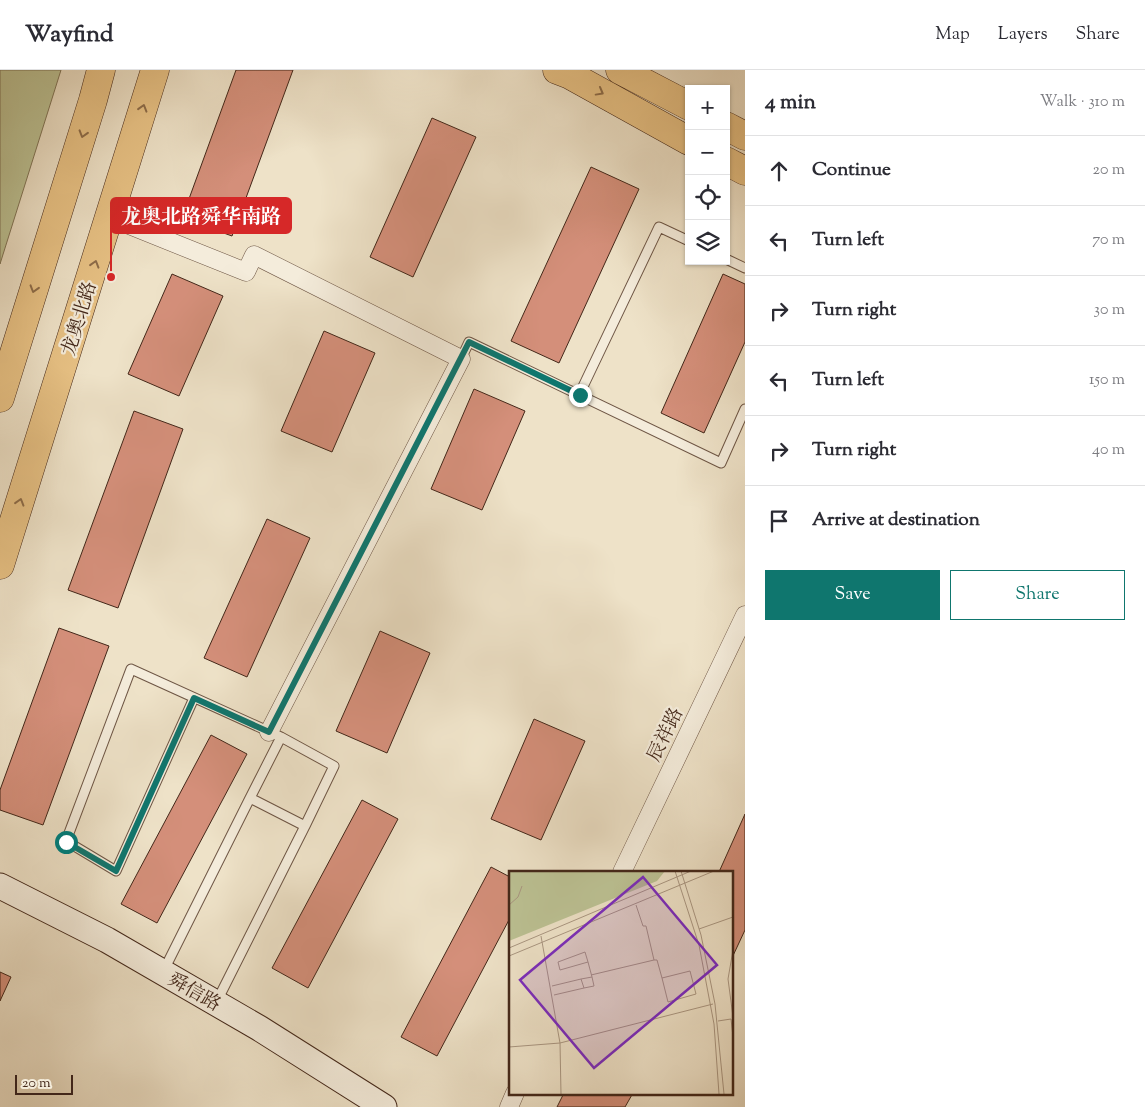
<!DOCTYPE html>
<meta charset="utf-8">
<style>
body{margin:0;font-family:"Sorts Mill Goudy","Noto Serif SC",serif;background:#f2f2f3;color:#2b2b33}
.controls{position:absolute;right:15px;top:15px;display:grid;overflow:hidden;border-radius:0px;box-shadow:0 1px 4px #0004}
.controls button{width:45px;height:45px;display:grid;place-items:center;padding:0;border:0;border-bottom:1px solid #e1e1e2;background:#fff;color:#2b2b33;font:25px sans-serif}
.scale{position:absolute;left:15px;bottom:12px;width:58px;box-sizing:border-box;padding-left:5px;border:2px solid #432719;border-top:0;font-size:14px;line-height:18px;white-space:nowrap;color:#432719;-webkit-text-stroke:4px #f4ecdb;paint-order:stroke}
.stop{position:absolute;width:15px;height:15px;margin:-11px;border:4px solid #0f766e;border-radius:50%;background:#fff}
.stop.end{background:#0f766e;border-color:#fff;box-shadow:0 1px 5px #0008}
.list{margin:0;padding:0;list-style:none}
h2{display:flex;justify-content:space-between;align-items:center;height:65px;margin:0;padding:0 20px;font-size:21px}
h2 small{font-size:16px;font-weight:400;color:#7c7c81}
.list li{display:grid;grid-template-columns:32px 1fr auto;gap:15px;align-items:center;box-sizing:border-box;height:70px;padding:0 20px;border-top:1px solid #e1e1e2}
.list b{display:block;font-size:19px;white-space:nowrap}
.list em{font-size:16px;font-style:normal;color:#7c7c81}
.actions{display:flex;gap:10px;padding:15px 20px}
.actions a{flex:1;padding:11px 0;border:1px solid #0f766e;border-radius:0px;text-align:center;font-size:18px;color:#0f766e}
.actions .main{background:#0f766e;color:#fff}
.icon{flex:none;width:28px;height:28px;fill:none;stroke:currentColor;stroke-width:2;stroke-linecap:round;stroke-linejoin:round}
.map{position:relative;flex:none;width:745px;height:1037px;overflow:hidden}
header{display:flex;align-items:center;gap:30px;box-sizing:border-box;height:70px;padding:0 25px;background:#fff;border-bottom:1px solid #e1e1e2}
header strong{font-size:24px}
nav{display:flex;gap:28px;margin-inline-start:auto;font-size:18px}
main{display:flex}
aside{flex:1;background:#fff}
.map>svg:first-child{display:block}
</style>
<header>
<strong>Wayfind</strong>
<nav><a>Map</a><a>Layers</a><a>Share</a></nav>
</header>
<main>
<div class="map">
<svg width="745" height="1037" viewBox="0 0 745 1037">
<rect width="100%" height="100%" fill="#eee2c8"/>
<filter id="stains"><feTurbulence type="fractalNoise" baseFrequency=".004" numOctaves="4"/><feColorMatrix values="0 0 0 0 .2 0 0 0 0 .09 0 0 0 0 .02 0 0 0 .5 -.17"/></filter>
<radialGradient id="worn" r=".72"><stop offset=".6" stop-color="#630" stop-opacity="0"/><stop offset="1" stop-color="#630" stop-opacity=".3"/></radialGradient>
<!-- green -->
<path fill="#bcc294" stroke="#807456" d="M 0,0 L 61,0 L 0,194 Z"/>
<!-- building -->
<path fill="#d48f7a" stroke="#432719" d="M 236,0 L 293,0 L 232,166 L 182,148 Z
M 432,48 L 476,67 L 413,207 L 370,187 Z
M 591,97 L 639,119 L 559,293 L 511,271 Z
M 172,204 L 223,226 L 179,326 L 128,304 Z
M 723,204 L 745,214 L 745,272 L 704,363 L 661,343 Z
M 324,261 L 375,283 L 332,382 L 281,361 Z
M 474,319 L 525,341 L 482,440 L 431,419 Z
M 134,341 L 183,359 L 118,538 L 68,520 Z
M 267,449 L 310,468 L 247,607 L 204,588 Z
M 59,558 L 109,576 L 43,755 L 0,740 L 0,720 Z
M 380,561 L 430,583 L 387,683 L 336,661 Z
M 534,649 L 585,671 L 541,770 L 491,749 Z
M 211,665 L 247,684 L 157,853 L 121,834 Z
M 362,730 L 398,749 L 308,918 L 272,898 Z
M 745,744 L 745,860 L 731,890 L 731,802 L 719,802 Z
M 491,797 L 510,807 L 510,848 L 437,986 L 401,967 Z
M 0,902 L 11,907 L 0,931 Z
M 564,1023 L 633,1023 L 625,1037 L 557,1037 Z"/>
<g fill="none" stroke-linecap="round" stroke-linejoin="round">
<defs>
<path id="lane" d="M 726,189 L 745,198
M 461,289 L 469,272 L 721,393 L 745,339
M 579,325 L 659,157 L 689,171
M 194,628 L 116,801 L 66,771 L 131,599 L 281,667
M 250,728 L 281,667 L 334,696 L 305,756
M 163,902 L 250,728 L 305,756 L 216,933"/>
<path id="street" d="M 109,147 L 246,202 L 254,185 L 461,289 L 269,662
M 622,802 L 745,545
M 509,1037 L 515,1023"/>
<path id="secondary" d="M 0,816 L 107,870 L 259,958 L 384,1037"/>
<path id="primary" d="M 557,0 L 570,5 L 689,71
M 620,0 L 689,36
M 726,56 L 745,66
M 726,91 L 745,101
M 0,328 L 93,30 L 101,0
M 0,495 L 155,0"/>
</defs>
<!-- lane casing -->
<use href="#lane" stroke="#6e5645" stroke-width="11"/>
<!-- street casing -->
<use href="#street" stroke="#6e5645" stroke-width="19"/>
<!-- secondary casing -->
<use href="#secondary" stroke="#432719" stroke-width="27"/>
<!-- primary casing -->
<use href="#primary" stroke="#432719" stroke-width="29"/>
<!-- lane -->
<use href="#lane" stroke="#f4ecdb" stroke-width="9"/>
<!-- street -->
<use href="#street" stroke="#f4ecdb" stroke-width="18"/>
<!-- secondary -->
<use href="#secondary" stroke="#f4ecdb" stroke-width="25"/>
<!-- primary -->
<use href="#primary" stroke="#e7c184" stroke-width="28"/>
</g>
<!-- one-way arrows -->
<defs><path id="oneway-chevron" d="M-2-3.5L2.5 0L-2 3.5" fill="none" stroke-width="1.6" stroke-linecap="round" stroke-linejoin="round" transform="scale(1.25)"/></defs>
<g stroke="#8d6c49">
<use href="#oneway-chevron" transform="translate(600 22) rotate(29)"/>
<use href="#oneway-chevron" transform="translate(143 38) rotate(-73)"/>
<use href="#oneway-chevron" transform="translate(83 64) rotate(107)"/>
<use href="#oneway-chevron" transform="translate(95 194) rotate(-73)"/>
<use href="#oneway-chevron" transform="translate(34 219) rotate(107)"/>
<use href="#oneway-chevron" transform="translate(20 432) rotate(-73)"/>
</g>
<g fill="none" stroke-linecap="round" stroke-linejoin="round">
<!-- route -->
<path stroke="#0f766e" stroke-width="6" d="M 66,772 L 116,801 L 194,628 L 269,662 L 469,272 L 580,325"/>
</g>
<g text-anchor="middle" stroke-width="4.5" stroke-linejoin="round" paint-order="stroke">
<!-- street labels -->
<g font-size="19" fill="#432719" stroke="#f4ecdb">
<text transform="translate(78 248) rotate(-73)" y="7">龙奥北路</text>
<text transform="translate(664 664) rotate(-64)" y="7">辰祥路</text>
<text transform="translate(195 921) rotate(30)" y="7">舜信路</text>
</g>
</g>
<!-- overview -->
<g transform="translate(509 801)">
<rect width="224" height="224" fill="#eee2c8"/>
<path d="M 0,0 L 156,0 L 148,10 L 0,70 Z" fill="#bcc294"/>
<path fill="none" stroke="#aa9782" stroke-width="1" d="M 166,0 L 190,74 L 205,153 L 210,223M 172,0 L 192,64 L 206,133 L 215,223M 0,34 L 9,26 L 13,15M 190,58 L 224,46M 32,65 L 51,172 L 52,223M 0,77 L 182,0M 224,79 L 219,108 L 224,146M 0,85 L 205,0M 145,89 L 148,89 L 153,107 L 159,131 L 187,123 L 181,100 L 153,107M 79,91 L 51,99 L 49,91 L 76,81 L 79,91 L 83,106M 82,104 L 145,89 L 137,55 L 134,55 L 127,34M 72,108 L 83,106 L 85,115 L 75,117M 43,115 L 72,108 L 75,117 L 45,124M 209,150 L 222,148 L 224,166M 0,176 L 51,172 L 204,133"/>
<path fill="#7b2cbf" fill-opacity="0.15" stroke="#7b2cbf" stroke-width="2.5" d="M 134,6 L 208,94 L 85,197 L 11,109 Z"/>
<rect width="224" height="224" fill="none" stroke="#432719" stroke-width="2.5"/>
</g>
<!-- callouts -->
<path fill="none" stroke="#d62828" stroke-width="2" d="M111 207L111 146"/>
<circle fill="#d62828" stroke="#f4ecdb" stroke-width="2" cx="111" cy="207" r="5"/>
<rect fill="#d62828" stroke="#d62828" stroke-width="2" x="111" y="128" width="180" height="35" rx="5"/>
<g font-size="20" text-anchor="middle" font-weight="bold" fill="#fff">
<text x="201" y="153">龙奥北路舜华南路</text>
</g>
<rect width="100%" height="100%" filter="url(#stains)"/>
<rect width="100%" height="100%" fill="url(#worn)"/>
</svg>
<div class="controls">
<button>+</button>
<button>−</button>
<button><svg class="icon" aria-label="locate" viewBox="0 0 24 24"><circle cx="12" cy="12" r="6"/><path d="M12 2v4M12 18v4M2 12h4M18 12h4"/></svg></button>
<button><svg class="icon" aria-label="layers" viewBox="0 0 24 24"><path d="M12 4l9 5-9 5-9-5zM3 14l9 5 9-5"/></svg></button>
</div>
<div class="scale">20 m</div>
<div class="stop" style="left:66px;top:772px"></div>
<div class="stop end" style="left:580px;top:325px"></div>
</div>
<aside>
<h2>4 min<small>Walk · 310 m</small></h2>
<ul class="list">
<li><svg class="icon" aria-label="ahead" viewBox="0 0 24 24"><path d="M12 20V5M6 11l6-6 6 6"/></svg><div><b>Continue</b></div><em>20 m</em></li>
<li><svg class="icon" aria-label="left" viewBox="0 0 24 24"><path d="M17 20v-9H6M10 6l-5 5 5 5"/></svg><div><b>Turn left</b></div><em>70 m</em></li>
<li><svg class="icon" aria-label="right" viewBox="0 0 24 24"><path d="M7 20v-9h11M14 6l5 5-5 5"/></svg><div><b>Turn right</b></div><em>30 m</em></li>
<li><svg class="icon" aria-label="left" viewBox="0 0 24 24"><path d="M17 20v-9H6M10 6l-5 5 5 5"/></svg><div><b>Turn left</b></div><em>150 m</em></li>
<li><svg class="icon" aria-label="right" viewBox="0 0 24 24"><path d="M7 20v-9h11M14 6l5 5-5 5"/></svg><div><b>Turn right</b></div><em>40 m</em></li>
<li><svg class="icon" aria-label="arrive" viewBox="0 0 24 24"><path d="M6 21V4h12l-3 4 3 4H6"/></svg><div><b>Arrive at destination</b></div></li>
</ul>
<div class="actions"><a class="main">Save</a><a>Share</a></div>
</aside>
</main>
